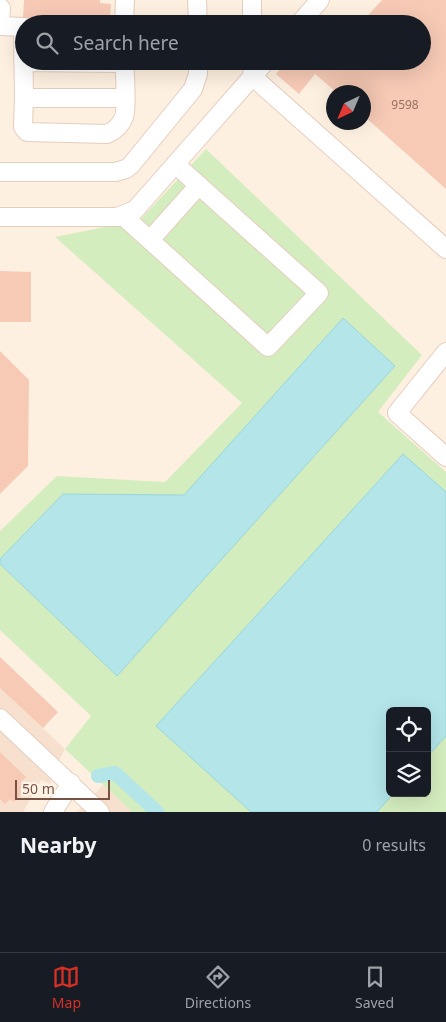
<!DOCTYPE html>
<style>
body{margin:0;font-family:"Noto Sans",sans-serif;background:#20242c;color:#f1f3f6}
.controls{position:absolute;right:15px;bottom:15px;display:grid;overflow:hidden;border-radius:8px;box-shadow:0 5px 20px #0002}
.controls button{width:45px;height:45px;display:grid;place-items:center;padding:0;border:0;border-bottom:1px solid #363941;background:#171b24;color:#f1f3f6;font:25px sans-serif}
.compass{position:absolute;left:326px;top:85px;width:45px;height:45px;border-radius:50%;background:#171b24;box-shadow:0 5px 20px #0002;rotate:224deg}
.scale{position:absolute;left:15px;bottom:12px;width:95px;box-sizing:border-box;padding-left:5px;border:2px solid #775345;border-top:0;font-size:14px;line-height:18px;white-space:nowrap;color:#775345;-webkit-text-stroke:4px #fff4e8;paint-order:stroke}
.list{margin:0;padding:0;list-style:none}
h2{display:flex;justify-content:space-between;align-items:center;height:65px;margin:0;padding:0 20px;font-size:21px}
h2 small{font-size:16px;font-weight:400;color:#9ea1a6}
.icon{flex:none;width:28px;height:28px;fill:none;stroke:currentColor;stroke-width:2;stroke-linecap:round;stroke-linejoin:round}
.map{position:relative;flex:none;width:446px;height:812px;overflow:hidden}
.search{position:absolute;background:#171b24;box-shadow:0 5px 20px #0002;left:15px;right:15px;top:15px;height:55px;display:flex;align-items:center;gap:12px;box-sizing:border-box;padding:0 18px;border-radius:28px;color:#9ea1a6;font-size:19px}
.sheet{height:140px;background:#171b24}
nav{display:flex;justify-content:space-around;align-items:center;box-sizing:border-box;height:70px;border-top:1px solid #363941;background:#171b24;font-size:14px;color:#9ea1a6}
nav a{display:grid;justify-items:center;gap:2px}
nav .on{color:#d93025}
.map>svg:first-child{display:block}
</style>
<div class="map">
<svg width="446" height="812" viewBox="0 0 446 812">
<rect width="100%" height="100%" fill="#fef0e0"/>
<!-- residential -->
<path fill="#f7e1ce" d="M 0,688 L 65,749 L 55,769 L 50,784 L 41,780 L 23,812 L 0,812 Z
M 103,785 L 132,812 L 77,812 Z"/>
<!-- green -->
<path fill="#d4edbe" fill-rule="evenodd" d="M 206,149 L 422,355 L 378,412 L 446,472 L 446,812 L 132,812 L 65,749 L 91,716 L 0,630 L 0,531 L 57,476 L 165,482 L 242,403 L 55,237 L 140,220 ZM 390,711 L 427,711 L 427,793 L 390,793 Z"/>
<!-- water -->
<path fill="#b3e5e9" stroke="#98d6dc" d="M 343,318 L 395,366 L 117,676 L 0,564 L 0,559 L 63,494 L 184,495 Z
M 403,454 L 446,492 L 446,736 L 427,757 L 427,711 L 390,711 L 390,793 L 394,793 L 377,812 L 251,812 L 156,726 Z"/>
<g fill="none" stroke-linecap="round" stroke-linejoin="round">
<!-- canal -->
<path stroke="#b3e5e9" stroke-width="14" d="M 98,776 L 115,773 L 157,812"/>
</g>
<!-- building -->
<path fill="#f6cab5" d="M 24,0 L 100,0 L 100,3 L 111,4 L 110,18 L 23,18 Z
M 382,0 L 446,0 L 446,189 L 364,116 L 364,92 L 336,92 L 315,74 L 299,94 L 276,74 L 287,61 L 422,61 L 422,24 L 360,24 Z
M 0,271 L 31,272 L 31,322 L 0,322 Z
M 0,351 L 29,380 L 28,466 L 0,494 Z
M 0,657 L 58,712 L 43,728 L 0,688 Z
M 0,752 L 26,777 L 21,782 L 28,788 L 14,802 L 10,799 L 5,804 L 0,799 Z"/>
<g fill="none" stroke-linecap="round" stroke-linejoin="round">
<defs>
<path id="minor" d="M 197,0 L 198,24
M 252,0 L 252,24
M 0,8 L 1,8 L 0,26 L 24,27
M 124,24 L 125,0
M 299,24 L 320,0
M 23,27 L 24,98
M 124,61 C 125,72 127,109 124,117 C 121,125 114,131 107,134 L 27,132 L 23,127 L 24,98 L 125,98
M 23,62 L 124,63
M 252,67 L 253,77 L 446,249
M 0,172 L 115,172 L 126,169 L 131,165 L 193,89 L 198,74 L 198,61
M 122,215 L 268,347 L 319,293 L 175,164
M 0,217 L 117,217 L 135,210 L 266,61
M 150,240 L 199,185
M 446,352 L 397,413 L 446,457
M 0,718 L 100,812
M 53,812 L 71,783"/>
</defs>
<!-- minor casing -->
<use href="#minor" stroke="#e5cdbe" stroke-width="20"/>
<!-- minor -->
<use href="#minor" stroke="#fff" stroke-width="18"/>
</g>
<g text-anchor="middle" stroke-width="4" stroke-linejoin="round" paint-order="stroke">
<!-- number labels -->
<g font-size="12" fill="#977161">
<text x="405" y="109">9598</text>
</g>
</g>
</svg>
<div class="controls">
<button><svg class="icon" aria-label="locate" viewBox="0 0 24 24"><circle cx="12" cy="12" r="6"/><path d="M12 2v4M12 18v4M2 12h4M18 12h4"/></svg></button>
<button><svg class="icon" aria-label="layers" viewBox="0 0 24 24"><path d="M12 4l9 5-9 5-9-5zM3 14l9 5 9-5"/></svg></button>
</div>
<svg class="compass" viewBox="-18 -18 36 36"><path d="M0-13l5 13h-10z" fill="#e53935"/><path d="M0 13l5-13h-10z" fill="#9ea1a6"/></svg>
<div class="scale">50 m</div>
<div class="search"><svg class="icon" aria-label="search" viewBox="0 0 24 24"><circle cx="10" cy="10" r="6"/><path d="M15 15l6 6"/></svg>Search here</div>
</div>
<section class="sheet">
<h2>Nearby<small>0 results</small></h2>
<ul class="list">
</ul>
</section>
<nav>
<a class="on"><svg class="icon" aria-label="map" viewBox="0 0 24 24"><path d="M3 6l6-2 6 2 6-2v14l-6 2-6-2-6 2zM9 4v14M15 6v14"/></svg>Map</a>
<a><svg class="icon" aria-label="directions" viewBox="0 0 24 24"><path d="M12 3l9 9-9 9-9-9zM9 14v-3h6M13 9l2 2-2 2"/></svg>Directions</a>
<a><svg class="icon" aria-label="saved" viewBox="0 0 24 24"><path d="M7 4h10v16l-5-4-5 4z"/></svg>Saved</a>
</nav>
